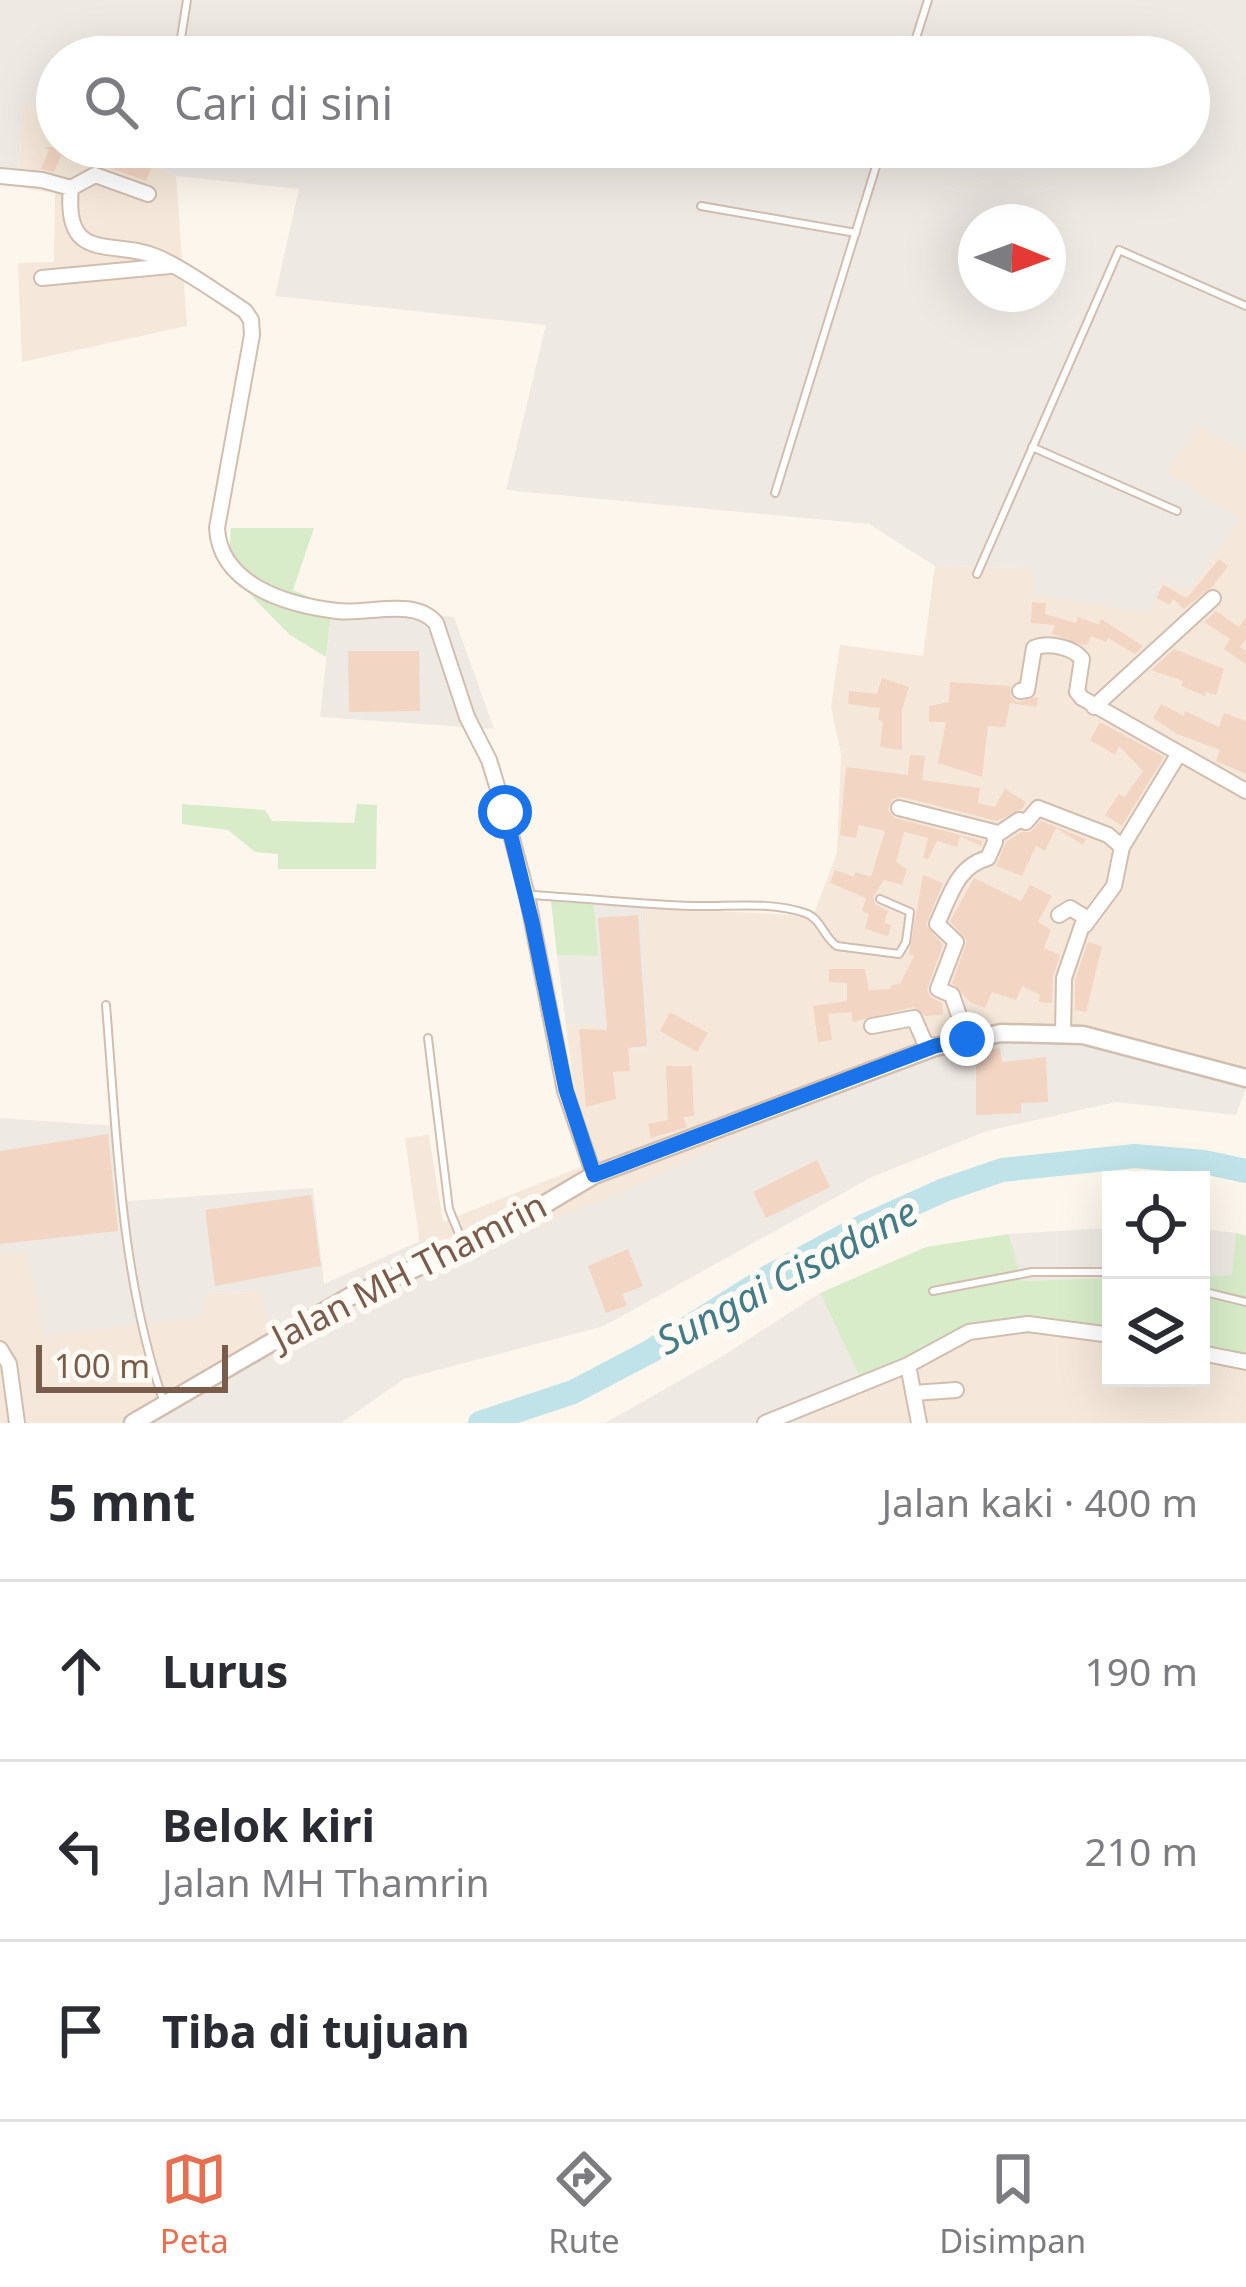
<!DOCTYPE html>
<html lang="id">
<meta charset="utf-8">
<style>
body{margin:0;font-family:"Noto Sans",sans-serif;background:#f7f7f7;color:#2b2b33}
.controls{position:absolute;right:36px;bottom:36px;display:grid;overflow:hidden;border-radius:0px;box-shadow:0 12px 48px #0002}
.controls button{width:108px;height:108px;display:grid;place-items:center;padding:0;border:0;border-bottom:3px solid #e1e1e2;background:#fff;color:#2b2b33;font:60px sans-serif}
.compass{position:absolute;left:958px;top:204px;width:108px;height:108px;border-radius:50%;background:#fff;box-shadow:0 12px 48px #0002;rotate:91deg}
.scale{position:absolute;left:36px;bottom:30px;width:192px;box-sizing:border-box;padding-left:12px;border:6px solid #7a5c4d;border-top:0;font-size:33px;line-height:42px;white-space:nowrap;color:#7a5c4d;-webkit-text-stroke:9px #fffaf3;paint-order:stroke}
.stop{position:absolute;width:36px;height:36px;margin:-27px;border:9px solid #1a73e8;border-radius:50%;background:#fff}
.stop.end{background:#1a73e8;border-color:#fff;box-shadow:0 3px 12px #0008}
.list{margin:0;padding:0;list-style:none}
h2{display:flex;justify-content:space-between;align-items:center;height:156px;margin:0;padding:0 48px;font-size:51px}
h2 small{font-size:39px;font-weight:400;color:#7c7c81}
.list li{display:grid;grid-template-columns:78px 1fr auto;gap:36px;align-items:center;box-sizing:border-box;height:180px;padding:0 48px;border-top:3px solid #e1e1e2}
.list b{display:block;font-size:45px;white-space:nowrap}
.list p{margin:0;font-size:39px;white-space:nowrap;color:#7c7c81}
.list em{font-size:39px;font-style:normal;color:#7c7c81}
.icon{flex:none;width:66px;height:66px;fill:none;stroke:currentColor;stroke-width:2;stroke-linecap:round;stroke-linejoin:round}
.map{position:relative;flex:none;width:1246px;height:1423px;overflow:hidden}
.search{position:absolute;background:#fff;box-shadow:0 12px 48px #0002;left:36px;right:36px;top:36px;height:132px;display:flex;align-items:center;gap:30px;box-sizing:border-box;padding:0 42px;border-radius:66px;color:#7c7c81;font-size:45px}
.sheet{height:696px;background:#fff}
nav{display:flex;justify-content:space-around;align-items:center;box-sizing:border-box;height:168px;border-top:3px solid #e1e1e2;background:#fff;font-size:33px;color:#7c7c81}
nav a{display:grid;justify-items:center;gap:6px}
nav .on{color:#e76f51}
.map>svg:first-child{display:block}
</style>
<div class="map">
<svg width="1246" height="1423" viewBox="0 0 1246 1423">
<rect width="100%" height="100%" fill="#fdf6ec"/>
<!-- residential -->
<path fill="#f5e8da" d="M 23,102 L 57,119 L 57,147 L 116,147 L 176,176 L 187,326 L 22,362 L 18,263 L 54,262 L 55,193 L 18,187 Z
M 1199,425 L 1246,452 L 1246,1070 L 645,1183 L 424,1273 L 405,1138 L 429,1135 L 443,1222 L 583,1166 L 566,1024 L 597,1025 L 597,1048 L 650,1050 L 642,907 L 813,916 L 837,853 L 841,754 L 831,707 L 840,645 L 923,656 L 935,566 L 1034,568 L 1166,473 Z
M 28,1252 L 207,1293 L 261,1292 L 276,1352 L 154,1423 L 0,1423 L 0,1253 Z
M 992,1332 L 1111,1339 L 1111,1378 L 1201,1378 L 1201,1356 L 1246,1364 L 1246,1423 L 798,1423 L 920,1359 Z"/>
<!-- industrial -->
<path fill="#efe9e4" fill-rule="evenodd" d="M 0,0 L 1246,0 L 1246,452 L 1199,426 L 1167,472 L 1241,519 L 1190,589 L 1162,582 L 1150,613 L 1033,594 L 1033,568 L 935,566 L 869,524 L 506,490 L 546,325 L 275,296 L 299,189 L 176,176 L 116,147 L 1189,147 L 1189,57 L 57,57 L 57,119 L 23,103 L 18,187 L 0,185 ZM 976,222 L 1048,222 L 1048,294 L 976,294 Z
M 332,607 L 454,617 L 494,729 L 320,717 Z
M 594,904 L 642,907 L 651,1050 L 597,1049 L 597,1025 L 566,1024 L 557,955 L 597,955 Z
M 1023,1026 L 1136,1037 L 1246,1070 L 1246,1088 L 1236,1115 L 1116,1102 L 987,1131 L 872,1177 L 604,1326 L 404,1379 L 341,1423 L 154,1423 L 275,1352 L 260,1292 L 208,1293 L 201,1317 L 43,1336 L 28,1253 L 0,1253 L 0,1118 L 116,1126 L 127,1201 L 313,1188 L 324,1284 L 422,1240 L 425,1273 L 645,1182 L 936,1036 Z
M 1111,1228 L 1111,1278 L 1022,1281 L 1009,1234 Z
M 1201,1229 L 1236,1233 L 1233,1275 L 1201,1276 Z
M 820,1293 L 865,1388 L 798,1423 L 605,1423 L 721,1357 Z"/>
<!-- green -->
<path fill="#d8ecc9" d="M 231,528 L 314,528 L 293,590 L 332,607 L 326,657 L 290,635 L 228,572 Z
M 182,804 L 265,810 L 272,821 L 354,823 L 357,804 L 377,805 L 376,869 L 278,869 L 278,854 L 255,852 L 228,830 L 182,824 Z
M 551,901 L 594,904 L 598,956 L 557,955 Z
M 1236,1233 L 1246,1236 L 1246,1364 L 1201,1356 L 1201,1276 L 1232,1275 Z
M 1009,1234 L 1022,1281 L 1111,1278 L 1111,1339 L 992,1332 L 920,1359 L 865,1388 L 820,1293 L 926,1247 Z"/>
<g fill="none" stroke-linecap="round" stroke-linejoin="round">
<!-- river -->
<path stroke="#bfe3e8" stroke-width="24" d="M 480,1423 L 573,1392 L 651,1351 L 770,1276 L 853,1231 L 944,1190 L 1002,1170 L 1135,1156 L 1204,1162 L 1246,1171"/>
</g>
<!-- building -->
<path fill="#f3d5c3" d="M 44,147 L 105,147 L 152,166 L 146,181 L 99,164 L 78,164 L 61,156 L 54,172 L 41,169 L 49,150 Z
M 1219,559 L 1228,566 L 1212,587 L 1184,609 L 1173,599 L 1170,605 L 1156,598 L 1163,585 L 1187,598 Z
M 1032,602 L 1046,603 L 1045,614 L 1076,623 L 1078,617 L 1099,625 L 1101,619 L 1143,646 L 1135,654 L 1108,638 L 1106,642 L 1091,636 L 1087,645 L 1083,645 L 1052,634 L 1055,625 L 1031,623 Z
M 1216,611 L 1239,627 L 1246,617 L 1246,639 L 1240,647 L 1246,651 L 1246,664 L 1224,649 L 1230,639 L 1204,622 Z
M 1174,649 L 1224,669 L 1216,695 L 1206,692 L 1205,696 L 1181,686 L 1183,681 L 1151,670 Z
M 348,651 L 419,651 L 420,711 L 349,712 Z
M 882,678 L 909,687 L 902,710 L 902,750 L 880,747 L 883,721 L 878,720 L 880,708 L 848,704 L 849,691 L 877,694 Z
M 950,682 L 1010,686 L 1011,697 L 1017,702 L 1038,697 L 1037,707 L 1010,703 L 1005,727 L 988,726 L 982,777 L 938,763 L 946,722 L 929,722 L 929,706 L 949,702 Z
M 1161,704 L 1184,716 L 1185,711 L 1219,727 L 1224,713 L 1246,721 L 1246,774 L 1216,761 L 1220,750 L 1177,734 L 1153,718 Z
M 1100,722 L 1164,757 L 1122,826 L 1105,815 L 1119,794 L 1125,797 L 1143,771 L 1119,746 L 1115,755 L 1090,740 Z
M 910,755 L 925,756 L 922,780 L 980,788 L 978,803 L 995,807 L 1005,789 L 1026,802 L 1022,809 L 997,821 L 902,797 L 892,799 L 888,810 L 895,818 L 983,841 L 981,846 L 960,836 L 957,847 L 937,841 L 928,859 L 923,858 L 928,838 L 904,832 L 896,862 L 907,869 L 902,885 L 884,880 L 873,897 L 875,904 L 888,911 L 884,923 L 891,925 L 888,936 L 865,929 L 869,914 L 862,911 L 866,898 L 830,883 L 835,870 L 854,877 L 855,872 L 871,877 L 885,831 L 859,825 L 856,838 L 840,835 L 846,767 L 908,775 Z
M 1041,821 L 1086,839 L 1083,845 L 1056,828 L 1045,851 L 1036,846 L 1022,876 L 996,866 L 1006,842 L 1021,832 L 1030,832 Z
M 923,875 L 943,883 L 926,925 L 943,945 L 927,989 L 930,997 L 942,1003 L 943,1015 L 925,1016 L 913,1007 L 853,1022 L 851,1012 L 828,1014 L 832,1040 L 818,1042 L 813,1006 L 847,1001 L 847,983 L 829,982 L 829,969 L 865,969 L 869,990 L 891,989 L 891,985 L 900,984 L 914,956 L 909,954 Z
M 974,878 L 1021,901 L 1030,885 L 1052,896 L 1038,922 L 1051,930 L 1044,948 L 1060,955 L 1053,977 L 1052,1003 L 1039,1002 L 1040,995 L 1022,986 L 1016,1000 L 992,992 L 985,1008 L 970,1002 L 952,983 L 967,941 L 950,921 Z
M 638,915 L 647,1046 L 628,1048 L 630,1071 L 613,1072 L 616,1099 L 586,1107 L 579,1029 L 607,1030 L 598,918 Z
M 1088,942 L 1102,946 L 1086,1012 L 1075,1010 L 1075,980 Z
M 670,1012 L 708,1033 L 697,1052 L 660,1031 Z
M 1000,1048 L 1002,1062 L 1046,1057 L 1048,1102 L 1021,1103 L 1021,1113 L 976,1115 L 976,1051 Z
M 666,1066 L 692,1066 L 694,1116 L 683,1117 L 687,1127 L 651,1138 L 648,1124 L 668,1120 Z
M 108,1134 L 118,1231 L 0,1244 L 0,1151 Z
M 817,1160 L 830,1187 L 766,1218 L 753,1192 Z
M 311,1195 L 321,1266 L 215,1286 L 205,1210 Z
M 628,1249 L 643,1286 L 622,1294 L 627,1305 L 606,1313 L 588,1266 Z"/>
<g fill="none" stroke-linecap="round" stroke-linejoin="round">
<defs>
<path id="service" d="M 178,57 L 187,0
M 910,57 L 928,0
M 701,206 L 856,233
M 1032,447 L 1177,511
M 775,493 L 882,147
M 977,574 L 1119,250 L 1246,306
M 530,895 C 584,898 638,904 692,906 C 729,907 769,901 805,913 C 821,918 824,938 837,946 L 899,954 L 906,942 L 910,912 L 880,899
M 106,1005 C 117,1138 120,1275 164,1403
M 428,1038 L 449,1209 L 464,1246
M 933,1291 L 1032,1272 L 1111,1272
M 1201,1291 L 1246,1302"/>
<path id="minor" d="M 0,176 L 42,180 L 71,188 L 95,175 L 148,194
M 71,188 C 63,266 115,238 157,257 C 185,269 219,294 245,311 L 251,320 L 252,335 L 217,528 C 220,585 287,605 337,611 C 368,615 414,597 436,623 L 467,717 L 489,760 L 505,812 L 527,895 L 565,1091 L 594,1175
M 42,278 L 170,266
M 1020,691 L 1027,690 L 1034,648 C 1048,642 1073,647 1082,659 L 1077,692 L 1082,698 L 1246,791
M 1094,707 L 1213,598
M 899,808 L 994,832 L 995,842 L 988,858 C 957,866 950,896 937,924 L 956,942 L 938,989 L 952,995 L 967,1039
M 995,836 L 1019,820 L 1026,822 L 1038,808 L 1108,835 L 1122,847
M 1059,915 L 1070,908 L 1085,917 L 1064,978 L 1063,1034
M 1085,925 L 1114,886 L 1122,847 L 1178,755
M 872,1026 L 914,1018 L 925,1043 L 935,1047
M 0,1349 L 9,1364 L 17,1423
M 1201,1353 L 1246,1362
M 908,1365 L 919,1423
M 913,1393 L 956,1390
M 765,1423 L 908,1365 L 969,1332 L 1028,1324 L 1111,1335"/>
<path id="tertiary" d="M 133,1423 L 351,1296 L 498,1232 L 594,1175 L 935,1047 L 1001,1033 L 1083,1035 L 1246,1078"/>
</defs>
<!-- service casing -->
<use href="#service" stroke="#d1beb0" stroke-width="10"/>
<!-- minor casing -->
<use href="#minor" stroke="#d1beb0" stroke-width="18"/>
<!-- tertiary casing -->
<use href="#tertiary" stroke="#d1beb0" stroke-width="21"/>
<!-- service -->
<use href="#service" stroke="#fff" stroke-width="6"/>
<!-- minor -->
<use href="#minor" stroke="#fff" stroke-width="14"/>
<!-- tertiary -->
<use href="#tertiary" stroke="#fff" stroke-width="16"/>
</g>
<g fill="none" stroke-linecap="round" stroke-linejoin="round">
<!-- route -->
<path stroke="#1a73e8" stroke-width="15" d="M 505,812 L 532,922 L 566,1090 L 594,1175 L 935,1046 L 967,1039"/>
</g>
<g text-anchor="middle" stroke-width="12" stroke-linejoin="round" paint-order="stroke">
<!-- street labels -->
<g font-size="36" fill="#7a5c4d" stroke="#fffaf3">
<text transform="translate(409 1271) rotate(-27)" y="13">Jalan MH Thamrin</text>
</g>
<!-- water labels -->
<g font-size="39" font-style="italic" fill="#437c86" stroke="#fffaf3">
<text transform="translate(787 1276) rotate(-28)" y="14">Sungai Cisadane</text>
</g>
</g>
</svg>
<div class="controls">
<button><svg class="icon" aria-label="locate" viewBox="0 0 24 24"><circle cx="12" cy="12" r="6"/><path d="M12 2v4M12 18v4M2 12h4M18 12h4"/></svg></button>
<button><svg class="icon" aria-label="layers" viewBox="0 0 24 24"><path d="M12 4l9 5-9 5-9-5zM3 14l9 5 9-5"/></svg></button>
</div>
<svg class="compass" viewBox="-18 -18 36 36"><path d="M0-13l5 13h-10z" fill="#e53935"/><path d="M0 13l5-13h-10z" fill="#7c7c81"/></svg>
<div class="scale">100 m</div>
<div class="stop" style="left:505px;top:812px"></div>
<div class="stop end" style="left:967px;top:1039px"></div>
<div class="search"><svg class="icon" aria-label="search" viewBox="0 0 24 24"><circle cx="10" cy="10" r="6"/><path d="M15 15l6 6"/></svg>Cari di sini</div>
</div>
<section class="sheet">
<h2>5 mnt<small>Jalan kaki · 400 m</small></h2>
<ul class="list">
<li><svg class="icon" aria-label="ahead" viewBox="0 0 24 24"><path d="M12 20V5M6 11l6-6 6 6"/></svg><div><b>Lurus</b></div><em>190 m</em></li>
<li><svg class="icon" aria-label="left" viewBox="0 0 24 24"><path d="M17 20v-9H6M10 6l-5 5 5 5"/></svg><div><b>Belok kiri</b><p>Jalan MH Thamrin</p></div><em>210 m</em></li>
<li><svg class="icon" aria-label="arrive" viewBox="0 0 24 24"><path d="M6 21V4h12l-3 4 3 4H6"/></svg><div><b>Tiba di tujuan</b></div></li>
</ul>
</section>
<nav>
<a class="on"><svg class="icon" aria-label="map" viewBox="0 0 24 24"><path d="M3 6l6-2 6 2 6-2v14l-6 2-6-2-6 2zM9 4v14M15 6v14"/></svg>Peta</a>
<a><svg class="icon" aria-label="directions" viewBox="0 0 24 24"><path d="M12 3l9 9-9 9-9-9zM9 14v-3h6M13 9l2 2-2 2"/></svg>Rute</a>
<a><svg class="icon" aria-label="saved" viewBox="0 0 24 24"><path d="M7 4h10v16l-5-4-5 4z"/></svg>Disimpan</a>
</nav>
